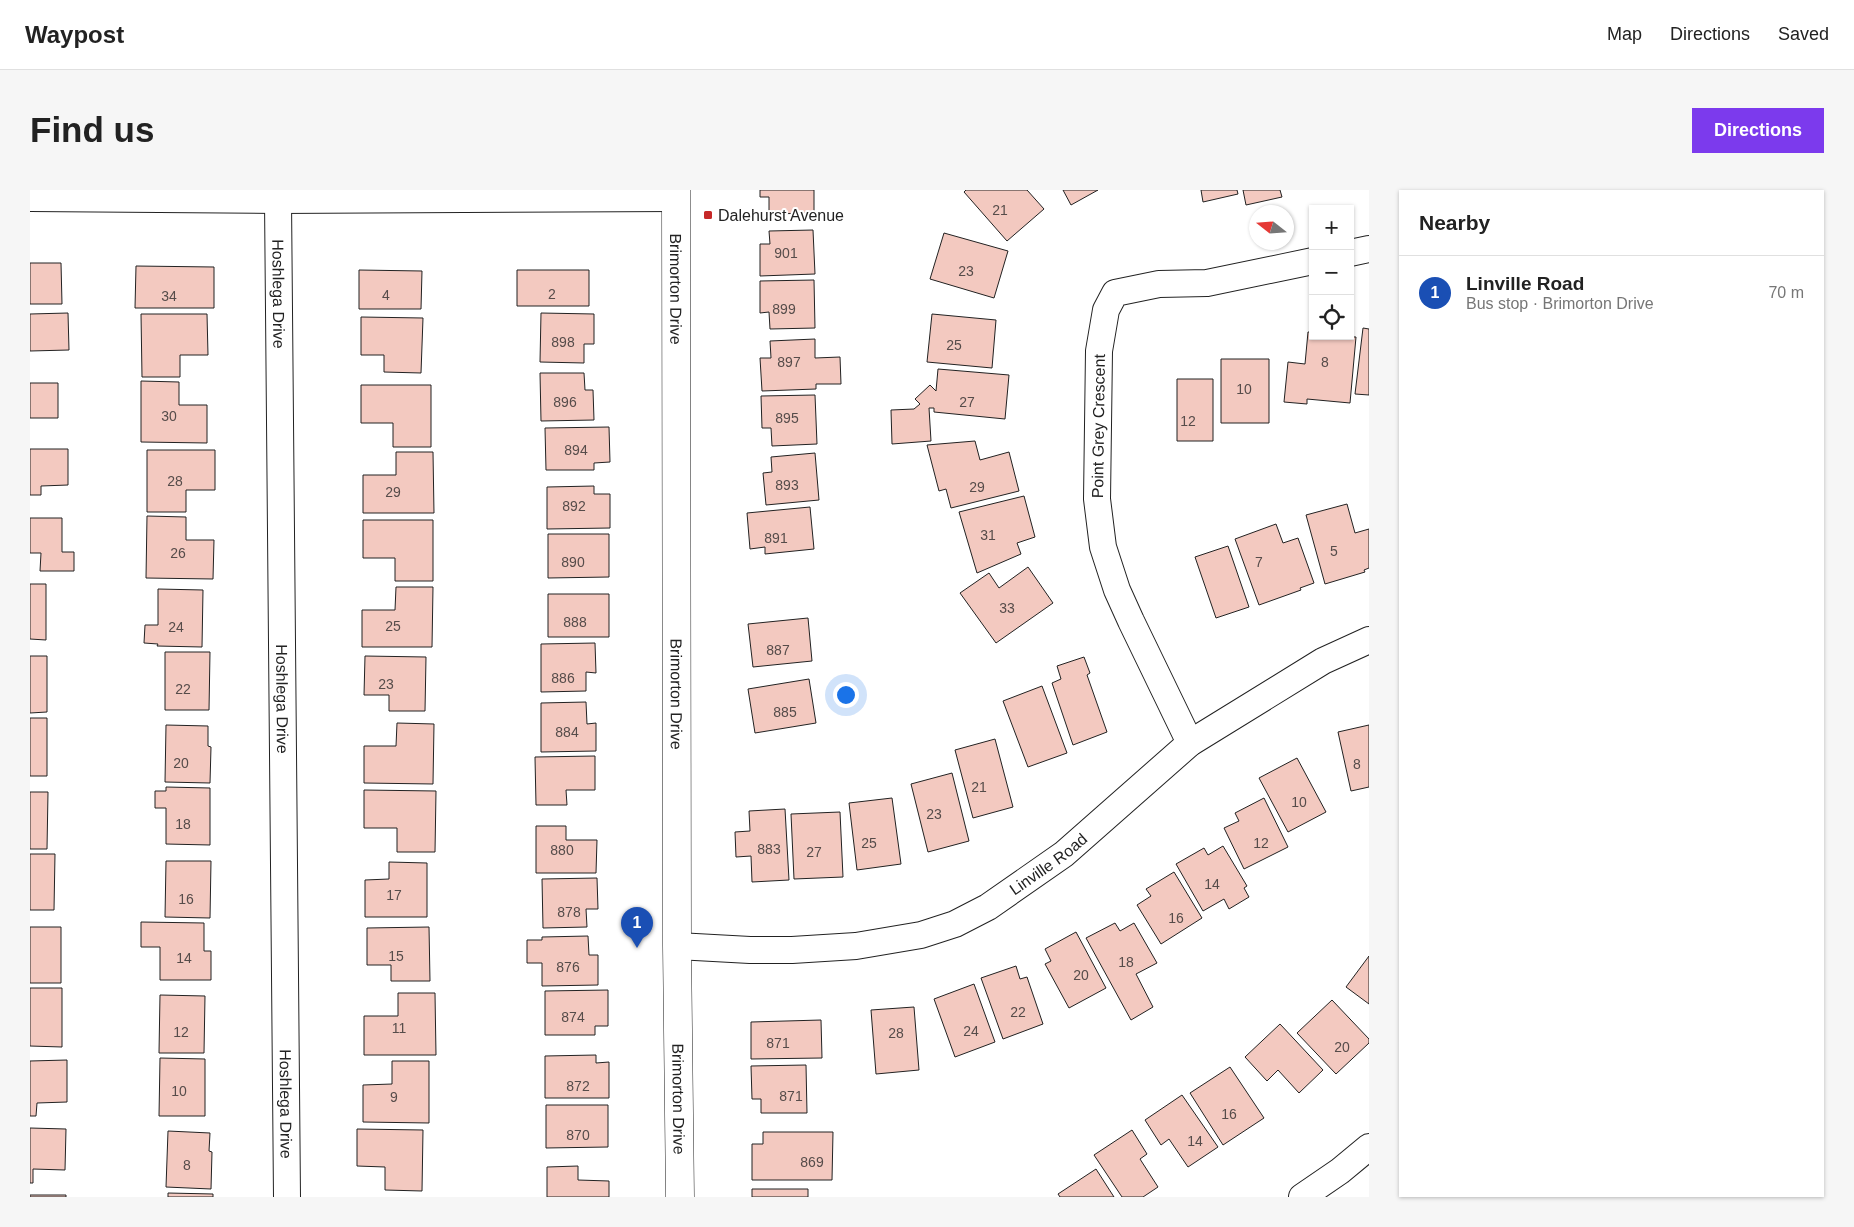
<!DOCTYPE html>
<meta charset="utf-8">
<style>
body{margin:0;font-family:Helvetica,sans-serif;background:#f6f6f6;color:#222}
.controls{position:absolute;right:15px;top:15px;display:grid;overflow:hidden;border-radius:0px;box-shadow:0 1px 4px #0004}
.controls button{width:45px;height:45px;display:grid;place-items:center;padding:0;border:0;border-bottom:1px solid #e0e0e0;background:#fff;color:#222;font:25px sans-serif}
.compass{position:absolute;left:1219px;top:15px;width:45px;height:45px;border-radius:50%;background:#fff;box-shadow:0 1px 4px #0004;rotate:287deg}
.you{position:absolute;left:815px;top:504px;width:18px;height:18px;margin:-12px;border:4px solid #fff;border-radius:50%;background:#1a73e8;box-shadow:0 0 0 8px #1a73e833}
.badge{display:grid;place-items:center;width:32px;height:32px;border-radius:50%;background:#7c3aed;color:#fff;font-size:16px;font-weight:700}
.pin{position:absolute;translate:-50% -41px;filter:drop-shadow(0 1px 2px #0008)}
.pin::after{content:'';position:absolute;top:26px;width:18px;height:15px;background:inherit;clip-path:polygon(0 0,100% 0,50% 100%)}
.list{margin:0;padding:0;list-style:none}
h2{display:flex;justify-content:space-between;align-items:center;height:65px;margin:0;padding:0 20px;font-size:21px}
h2 small{font-size:16px;font-weight:400;color:#767676}
.list li{display:grid;grid-template-columns:32px 1fr auto;gap:15px;align-items:center;box-sizing:border-box;height:75px;padding:0 20px;border-top:1px solid #e0e0e0}
.list b{display:block;font-size:19px;white-space:nowrap}
.list p{margin:0;font-size:16px;white-space:nowrap;color:#767676}
.list em{font-size:16px;font-style:normal;color:#767676}
.icon{flex:none;width:28px;height:28px;fill:none;stroke:currentColor;stroke-width:2;stroke-linecap:round;stroke-linejoin:round}
.map{position:relative;flex:none;width:1339px;height:1007px;overflow:hidden;border-radius:0px}
header{display:flex;align-items:center;gap:30px;box-sizing:border-box;height:70px;padding:0 25px;background:#fff;border-bottom:1px solid #e0e0e0}
header strong{font-size:24px}
nav{display:flex;gap:28px;margin-inline-start:auto;font-size:18px}
.intro{display:flex;align-items:center;justify-content:space-between;box-sizing:border-box;height:120px;padding:0 30px}
h1{margin:0;font-size:35px}
.button{padding:12px 22px;border-radius:0px;background:#7c3aed;color:#fff;font-size:18px;font-weight:700}
main{display:flex;gap:30px;padding:0 30px}
aside{flex:1;background:#fff;border-radius:0px;box-shadow:0 1px 4px #0004}
.map>svg:first-child{display:block}
</style>
<header>
<strong>Waypost</strong>
<nav><a>Map</a><a>Directions</a><a>Saved</a></nav>
</header>
<div class="intro"><h1>Find us</h1><a class="button">Directions</a></div>
<main>
<div class="map">
<svg width="1339" height="1007" viewBox="0 0 1339 1007">
<rect width="100%" height="100%" fill="#fff"/>
<!-- building -->
<path fill="#f3c9c0" stroke="#222" d="M 730,0 L 784,0 L 784,23 L 739,24 L 739,7 L 730,7 Z
M 936,0 L 997,0 L 1014,19 L 977,51 L 934,2 Z
M 1033,0 L 1068,0 L 1041,15 Z
M 1171,0 L 1207,0 L 1208,4 L 1173,12 Z
M 1213,0 L 1250,0 L 1252,7 L 1216,15 Z
M 783,40 L 785,84 L 730,86 L 730,54 L 740,54 L 739,41 Z
M 914,43 L 978,61 L 964,108 L 900,89 Z
M 0,73 L 31,73 L 32,114 L 0,114 Z
M 106,76 L 184,77 L 184,118 L 105,118 Z
M 329,80 L 392,81 L 391,119 L 329,119 Z
M 487,80 L 559,80 L 559,116 L 487,116 Z
M 784,90 L 785,138 L 740,139 L 739,122 L 730,123 L 730,91 Z
M 38,123 L 39,160 L 0,161 L 0,124 Z
M 511,123 L 564,124 L 564,154 L 554,154 L 554,173 L 510,172 Z
M 111,124 L 177,124 L 178,165 L 150,165 L 150,187 L 112,187 Z
M 902,124 L 966,130 L 962,178 L 897,172 Z
M 331,127 L 393,128 L 391,183 L 354,182 L 354,165 L 331,165 Z
M 1333,138 L 1339,139 L 1339,205 L 1325,204 Z
M 1278,142 L 1283,142 L 1283,146 L 1326,147 L 1320,213 L 1277,209 L 1277,214 L 1254,212 L 1258,172 L 1275,174 Z
M 785,149 L 785,168 L 810,167 L 811,194 L 786,194 L 786,199 L 732,201 L 730,168 L 741,168 L 740,151 Z
M 1191,169 L 1239,169 L 1239,233 L 1191,233 Z
M 908,179 L 979,185 L 975,229 L 904,222 L 904,218 L 899,218 L 901,251 L 862,254 L 861,220 L 884,219 L 890,214 L 885,209 L 900,195 L 906,201 Z
M 510,183 L 554,183 L 555,200 L 563,200 L 564,230 L 511,231 Z
M 1147,189 L 1183,189 L 1183,251 L 1147,251 Z
M 111,191 L 149,192 L 149,215 L 177,215 L 177,253 L 111,252 Z
M 0,193 L 28,193 L 28,228 L 0,228 Z
M 331,195 L 401,195 L 401,257 L 363,257 L 363,233 L 331,233 Z
M 785,205 L 787,254 L 742,256 L 741,238 L 732,238 L 731,206 Z
M 579,237 L 580,272 L 564,273 L 564,280 L 516,280 L 515,238 Z
M 945,251 L 950,270 L 979,262 L 989,301 L 921,318 L 916,299 L 909,301 L 897,255 Z
M 0,259 L 38,259 L 38,295 L 11,296 L 11,305 L 0,305 Z
M 117,260 L 185,260 L 185,300 L 156,300 L 156,322 L 117,322 Z
M 366,262 L 403,262 L 404,323 L 333,323 L 333,285 L 366,285 Z
M 785,263 L 789,310 L 736,315 L 733,283 L 742,282 L 741,267 Z
M 564,296 L 564,304 L 580,304 L 580,338 L 517,339 L 517,297 Z
M 994,306 L 1005,347 L 987,353 L 991,364 L 947,383 L 929,322 Z
M 1317,314 L 1325,343 L 1339,339 L 1339,378 L 1334,380 L 1335,382 L 1295,394 L 1276,325 Z
M 780,317 L 784,359 L 735,364 L 735,357 L 720,359 L 717,323 Z
M 117,326 L 156,327 L 156,350 L 184,350 L 183,389 L 116,388 Z
M 0,328 L 32,328 L 32,362 L 44,362 L 44,381 L 10,381 L 11,363 L 0,363 Z
M 333,330 L 403,330 L 403,391 L 365,391 L 365,368 L 333,368 Z
M 1246,334 L 1253,353 L 1268,348 L 1284,393 L 1270,398 L 1271,400 L 1229,415 L 1205,349 Z
M 518,344 L 579,344 L 579,387 L 518,388 Z
M 1198,356 L 1219,417 L 1186,428 L 1165,367 Z
M 998,377 L 1023,413 L 966,453 L 930,403 L 959,383 L 969,398 Z
M 0,394 L 16,394 L 16,450 L 0,449 Z
M 366,397 L 403,397 L 402,457 L 332,457 L 332,420 L 365,420 Z
M 128,399 L 173,400 L 172,457 L 127,456 L 128,454 L 114,453 L 115,435 L 128,435 Z
M 518,404 L 579,404 L 579,447 L 518,447 Z
M 778,428 L 782,471 L 723,477 L 718,434 Z
M 565,453 L 566,483 L 556,482 L 556,501 L 511,502 L 511,454 Z
M 135,462 L 180,462 L 179,520 L 135,520 Z
M 0,466 L 17,466 L 17,522 L 0,523 Z
M 335,466 L 396,467 L 395,521 L 359,521 L 359,505 L 334,505 Z
M 1054,467 L 1060,483 L 1057,485 L 1077,542 L 1043,555 L 1022,493 L 1031,489 L 1027,476 Z
M 779,489 L 786,533 L 725,543 L 718,499 Z
M 1012,496 L 1037,563 L 998,577 L 973,511 Z
M 556,512 L 557,534 L 566,533 L 566,561 L 511,562 L 511,513 Z
M 0,528 L 17,528 L 17,586 L 0,586 Z
M 367,533 L 404,534 L 403,594 L 334,593 L 334,556 L 366,556 Z
M 136,535 L 178,536 L 178,556 L 181,557 L 180,593 L 135,592 Z
M 1339,535 L 1339,597 L 1321,601 L 1308,542 Z
M 965,549 L 983,617 L 943,628 L 925,560 Z
M 565,566 L 565,600 L 536,600 L 537,615 L 506,615 L 505,567 Z
M 1267,568 L 1296,622 L 1258,642 L 1229,588 Z
M 922,583 L 939,651 L 898,662 L 881,594 Z
M 136,597 L 180,598 L 180,655 L 136,654 L 136,618 L 125,618 L 125,601 L 136,601 Z
M 334,600 L 406,601 L 405,662 L 367,662 L 367,638 L 334,638 Z
M 0,602 L 18,602 L 17,659 L 0,659 Z
M 862,608 L 871,674 L 827,680 L 819,613 Z
M 1234,608 L 1258,657 L 1214,679 L 1194,638 L 1209,631 L 1205,623 Z
M 755,619 L 759,690 L 722,692 L 721,666 L 706,667 L 705,642 L 720,641 L 719,621 Z
M 810,622 L 813,687 L 764,689 L 761,624 Z
M 506,636 L 536,636 L 536,650 L 567,650 L 566,683 L 506,683 Z
M 1193,656 L 1217,696 L 1214,698 L 1219,707 L 1199,719 L 1194,709 L 1173,721 L 1146,674 L 1174,658 L 1178,665 Z
M 0,664 L 25,664 L 24,720 L 0,720 Z
M 136,671 L 181,671 L 180,728 L 135,727 Z
M 359,672 L 397,673 L 397,727 L 335,727 L 335,690 L 359,689 Z
M 1144,682 L 1172,728 L 1131,754 L 1107,715 L 1121,706 L 1116,699 Z
M 567,688 L 568,719 L 556,719 L 557,737 L 513,738 L 512,689 Z
M 111,732 L 174,733 L 174,761 L 181,761 L 181,790 L 130,790 L 130,757 L 111,757 Z
M 1085,733 L 1090,741 L 1104,733 L 1127,773 L 1106,784 L 1123,817 L 1101,830 L 1056,748 Z
M 0,737 L 31,737 L 31,793 L 0,793 Z
M 399,737 L 400,791 L 361,791 L 361,775 L 337,775 L 337,738 Z
M 1046,742 L 1076,798 L 1039,818 L 1015,774 L 1021,771 L 1015,759 Z
M 558,746 L 559,765 L 568,765 L 568,795 L 512,796 L 512,773 L 497,773 L 497,750 L 512,750 L 512,747 Z
M 1339,766 L 1339,814 L 1316,797 Z
M 986,776 L 990,789 L 997,787 L 1013,834 L 973,849 L 951,788 Z
M 944,794 L 965,852 L 925,867 L 904,809 Z
M 0,798 L 32,798 L 32,857 L 0,856 Z
M 578,800 L 578,836 L 565,836 L 565,845 L 515,845 L 515,801 Z
M 368,803 L 405,803 L 406,865 L 334,865 L 334,826 L 368,826 Z
M 130,805 L 175,806 L 174,863 L 129,863 Z
M 1302,810 L 1339,849 L 1339,853 L 1306,884 L 1267,843 Z
M 884,817 L 889,880 L 846,884 L 841,820 Z
M 791,830 L 792,868 L 721,869 L 721,832 Z
M 1250,834 L 1293,880 L 1269,903 L 1248,880 L 1237,891 L 1215,867 Z
M 566,865 L 566,873 L 579,872 L 579,908 L 515,908 L 515,866 Z
M 130,868 L 175,869 L 175,926 L 129,926 Z
M 37,870 L 37,912 L 7,913 L 6,926 L 0,926 L 0,871 Z
M 362,871 L 399,871 L 399,933 L 333,932 L 333,895 L 362,894 Z
M 776,875 L 777,923 L 731,923 L 731,909 L 722,909 L 721,876 Z
M 1200,877 L 1234,928 L 1193,955 L 1160,903 Z
M 1152,905 L 1188,957 L 1158,977 L 1139,949 L 1131,955 L 1115,930 Z
M 516,915 L 578,915 L 578,957 L 516,958 Z
M 0,938 L 36,939 L 35,980 L 3,979 L 3,993 L 0,993 Z
M 327,939 L 393,940 L 392,1001 L 355,1000 L 355,977 L 327,976 Z
M 1102,940 L 1117,964 L 1110,969 L 1128,997 L 1113,1007 L 1092,1007 L 1064,965 Z
M 138,941 L 180,943 L 179,961 L 182,962 L 181,999 L 136,997 Z
M 733,942 L 803,942 L 802,990 L 722,990 L 722,954 L 733,954 Z
M 548,976 L 548,990 L 579,991 L 579,1007 L 517,1007 L 517,977 Z
M 1066,979 L 1084,1007 L 1030,1007 L 1028,1004 Z
M 722,999 L 778,999 L 778,1007 L 722,1007 Z
M 138,1003 L 183,1004 L 183,1007 L 138,1007 Z
M 0,1005 L 36,1005 L 36,1007 L 0,1007 Z"/>
<g fill="none" stroke-linecap="round" stroke-linejoin="round">
<defs>
<g id="street">
<path d="M 0,8 L 248,10 L 646,8"/>
<path id="s1" d="M 248,10 L 257,1007"/>
<path d="M 1320,63 L 1339,59"/>
<path id="s2" d="M 1160,553 L 1101,431 L 1087,400 L 1073,357 L 1067,309 L 1069,161 L 1076,120 L 1085,103 L 1129,94 L 1177,93 L 1283,71"/>
<path id="s3" d="M 647,756 L 720,760 L 762,760 L 826,756 L 891,745 L 925,734 L 958,717 L 1034,664 L 1160,553 L 1293,471 L 1339,450"/>
<path d="M 1272,1007 L 1310,981 L 1339,957"/>
</g>
<g id="secondary">
<path id="s4" d="M 646,0 L 647,756 L 650,1007"/>
</g>
</defs>
<!-- street casing -->
<use href="#street" stroke="#222" stroke-width="28"/>
<!-- secondary casing -->
<use href="#secondary" stroke="#222" stroke-width="29"/>
<!-- street -->
<use href="#street" stroke="#fff" stroke-width="26"/>
<!-- secondary -->
<use href="#secondary" stroke="#fff" stroke-width="28"/>
</g>
<!-- markers -->
<rect fill="#c62828" stroke="#fff" stroke-width="2" x="673" y="20" width="10" height="10" rx="2.5"/>
<g text-anchor="middle" stroke-width="4" stroke-linejoin="round" paint-order="stroke">
<!-- number labels -->
<g font-size="14" fill="#564c4a">
<text x="970" y="25">21</text>
<text x="756" y="68">901</text>
<text x="936" y="86">23</text>
<text x="522" y="109">2</text>
<text x="356" y="110">4</text>
<text x="139" y="111">34</text>
<text x="754" y="124">899</text>
<text x="533" y="157">898</text>
<text x="924" y="160">25</text>
<text x="759" y="177">897</text>
<text x="1295" y="177">8</text>
<text x="1214" y="204">10</text>
<text x="535" y="217">896</text>
<text x="937" y="217">27</text>
<text x="139" y="231">30</text>
<text x="757" y="233">895</text>
<text x="1158" y="236">12</text>
<text x="546" y="265">894</text>
<text x="145" y="296">28</text>
<text x="757" y="300">893</text>
<text x="947" y="302">29</text>
<text x="363" y="307">29</text>
<text x="544" y="321">892</text>
<text x="958" y="350">31</text>
<text x="746" y="353">891</text>
<text x="1304" y="366">5</text>
<text x="148" y="368">26</text>
<text x="543" y="377">890</text>
<text x="1229" y="377">7</text>
<text x="977" y="423">33</text>
<text x="545" y="437">888</text>
<text x="363" y="441">25</text>
<text x="146" y="442">24</text>
<text x="748" y="465">887</text>
<text x="533" y="493">886</text>
<text x="356" y="499">23</text>
<text x="153" y="504">22</text>
<text x="755" y="527">885</text>
<text x="537" y="547">884</text>
<text x="151" y="578">20</text>
<text x="1327" y="579">8</text>
<text x="949" y="602">21</text>
<text x="1269" y="617">10</text>
<text x="904" y="629">23</text>
<text x="153" y="639">18</text>
<text x="839" y="658">25</text>
<text x="1231" y="658">12</text>
<text x="739" y="664">883</text>
<text x="532" y="665">880</text>
<text x="784" y="667">27</text>
<text x="1182" y="699">14</text>
<text x="364" y="710">17</text>
<text x="156" y="714">16</text>
<text x="539" y="727">878</text>
<text x="1146" y="733">16</text>
<text x="366" y="771">15</text>
<text x="154" y="773">14</text>
<text x="1096" y="777">18</text>
<text x="538" y="782">876</text>
<text x="1051" y="790">20</text>
<text x="988" y="827">22</text>
<text x="543" y="832">874</text>
<text x="369" y="843">11</text>
<text x="941" y="846">24</text>
<text x="151" y="847">12</text>
<text x="866" y="848">28</text>
<text x="748" y="858">871</text>
<text x="1312" y="862">20</text>
<text x="548" y="901">872</text>
<text x="149" y="906">10</text>
<text x="761" y="911">871</text>
<text x="364" y="912">9</text>
<text x="1199" y="929">16</text>
<text x="548" y="950">870</text>
<text x="1165" y="956">14</text>
<text x="782" y="977">869</text>
<text x="157" y="980">8</text>
</g>
<!-- poi labels -->
<g font-size="16" fill="#222" stroke="#fff" text-anchor="start">
<text x="688" y="31">Dalehurst Avenue</text>
</g>
<!-- street labels -->
<g font-size="16" fill="#222" stroke="#fff">
<text dy="6" stroke="none"><textPath href="#s4" startOffset="99">Brimorton Drive</textPath></text>
<text dy="6" stroke="none"><textPath href="#s1" startOffset="94">Hoshlega Drive</textPath></text>
<text dy="6" stroke="none"><textPath href="#s2" startOffset="336">Point Grey Crescent</textPath></text>
<text dy="6" stroke="none"><textPath href="#s4" startOffset="504">Brimorton Drive</textPath></text>
<text dy="6" stroke="none"><textPath href="#s1" startOffset="499">Hoshlega Drive</textPath></text>
<text dy="6" stroke="none"><textPath href="#s3" startOffset="392">Linville Road</textPath></text>
<text dy="6" stroke="none"><textPath href="#s4" startOffset="909">Brimorton Drive</textPath></text>
<text dy="6" stroke="none"><textPath href="#s1" startOffset="904">Hoshlega Drive</textPath></text>
</g>
</g>
</svg>
<div class="controls">
<button>+</button>
<button>−</button>
<button><svg class="icon" aria-label="locate" viewBox="0 0 24 24"><circle cx="12" cy="12" r="6"/><path d="M12 2v4M12 18v4M2 12h4M18 12h4"/></svg></button>
</div>
<svg class="compass" viewBox="-18 -18 36 36"><path d="M0-13l5 13h-10z" fill="#e53935"/><path d="M0 13l5-13h-10z" fill="#767676"/></svg>
<div class="you"></div>
<div class="pin badge" style="left:607px;top:758px;background:#1a4fb4">1</div>
</div>
<aside>
<h2>Nearby<small></small></h2>
<ul class="list">
<li><span class="badge" style="background:#1a4fb4">1</span><div><b>Linville Road</b><p>Bus stop · Brimorton Drive</p></div><em>70 m</em></li>
</ul>
</aside>
</main>
